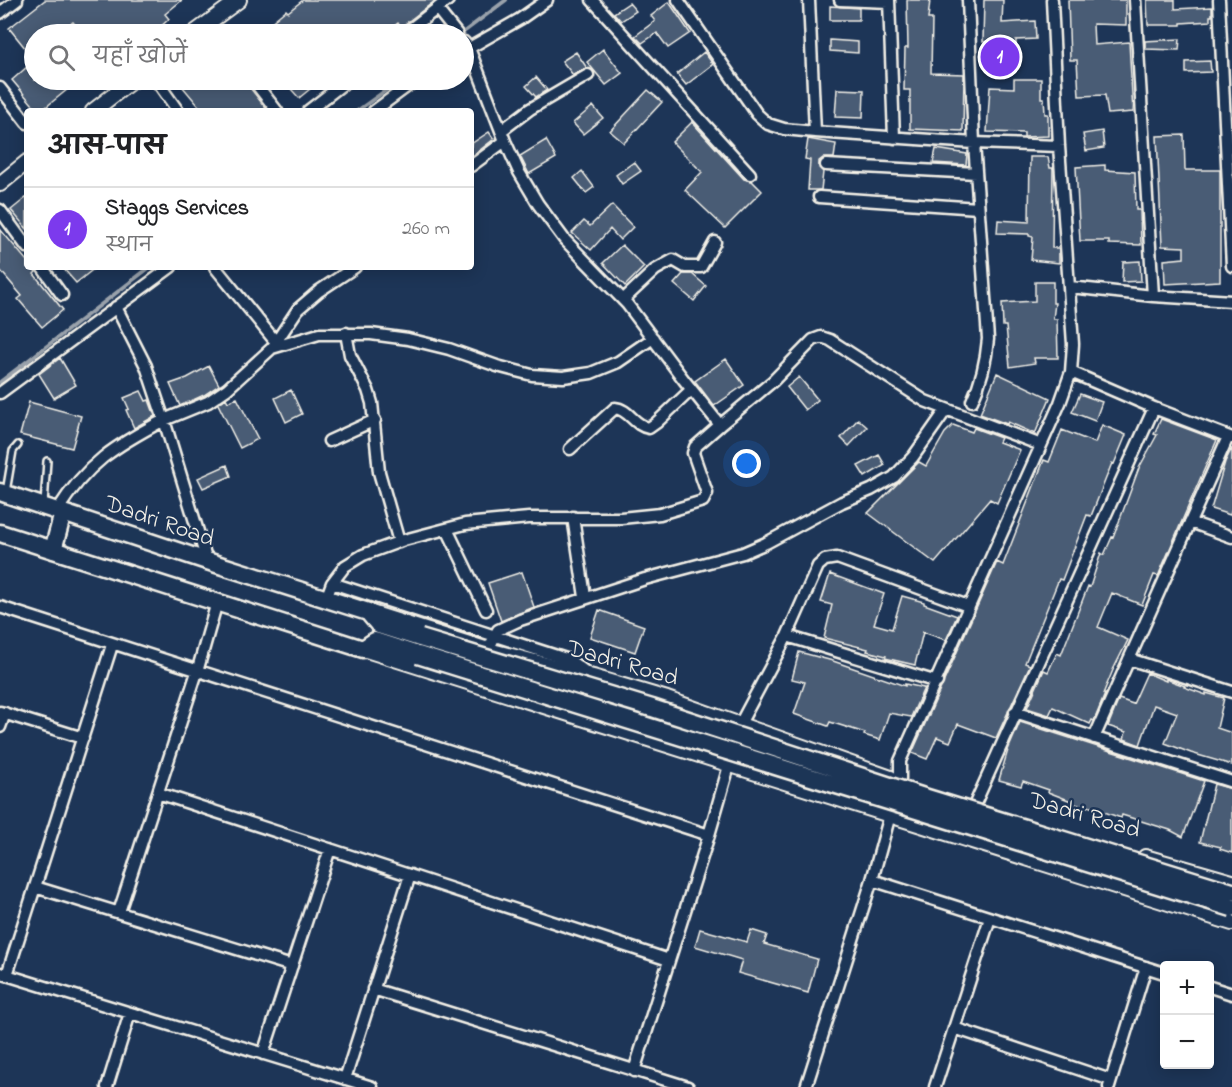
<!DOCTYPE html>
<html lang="hi">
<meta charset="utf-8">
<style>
body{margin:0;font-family:"Indie Flower","Playpen Sans Deva",sans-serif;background:#f2f2f2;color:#202124}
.controls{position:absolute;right:18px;bottom:18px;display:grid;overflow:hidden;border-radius:6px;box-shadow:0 3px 15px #0003}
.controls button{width:54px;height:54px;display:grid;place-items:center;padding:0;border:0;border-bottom:2px solid #e0e0e0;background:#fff;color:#202124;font:30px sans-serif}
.you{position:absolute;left:747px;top:464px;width:21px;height:21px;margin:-15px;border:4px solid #fff;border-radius:50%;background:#1a73e8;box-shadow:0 0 0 9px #1a73e833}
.badge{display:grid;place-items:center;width:39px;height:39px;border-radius:50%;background:#7c3aed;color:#fff;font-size:20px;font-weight:700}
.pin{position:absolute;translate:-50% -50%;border:3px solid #fff;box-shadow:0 2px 6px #0006}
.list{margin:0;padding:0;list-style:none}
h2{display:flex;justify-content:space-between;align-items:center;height:78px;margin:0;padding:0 24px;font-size:26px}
h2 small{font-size:20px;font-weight:400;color:#757577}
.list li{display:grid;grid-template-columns:39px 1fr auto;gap:18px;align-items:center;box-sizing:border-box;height:84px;padding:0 24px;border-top:2px solid #e0e0e0}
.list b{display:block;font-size:22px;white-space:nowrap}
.list p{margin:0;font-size:20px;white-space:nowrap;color:#757577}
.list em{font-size:20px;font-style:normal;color:#757577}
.icon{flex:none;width:33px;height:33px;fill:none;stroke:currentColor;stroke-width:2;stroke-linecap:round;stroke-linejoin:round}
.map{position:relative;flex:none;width:1232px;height:1087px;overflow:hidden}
.search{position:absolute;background:#fff;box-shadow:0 3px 15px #0003;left:24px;top:24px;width:450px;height:66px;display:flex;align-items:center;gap:15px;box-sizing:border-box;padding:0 21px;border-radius:33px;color:#757577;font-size:22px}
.panel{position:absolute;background:#fff;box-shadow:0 3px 15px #0003;left:24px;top:108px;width:450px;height:162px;border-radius:6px}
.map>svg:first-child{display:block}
</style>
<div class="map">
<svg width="1232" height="1087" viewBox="0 0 1232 1087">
<rect width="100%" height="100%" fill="#1d3557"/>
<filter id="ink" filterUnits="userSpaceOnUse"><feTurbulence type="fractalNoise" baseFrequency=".0167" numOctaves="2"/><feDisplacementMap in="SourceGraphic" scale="12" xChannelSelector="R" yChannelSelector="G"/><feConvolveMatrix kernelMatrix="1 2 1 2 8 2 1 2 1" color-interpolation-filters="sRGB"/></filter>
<g filter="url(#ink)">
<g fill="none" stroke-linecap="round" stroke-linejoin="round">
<!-- stream -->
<path stroke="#9aa2ab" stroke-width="4" d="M 461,34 L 506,0
M 357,111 L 400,80
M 0,382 L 150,267"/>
</g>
<!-- building -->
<path fill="#485b74" stroke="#f4f1e8" stroke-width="1.5" d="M 45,0 L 182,0 L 165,14 L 169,19 L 158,29 L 156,26 L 146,34 L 83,34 L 73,22 L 56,34 L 34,34 L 34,59 L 9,28 Z
M 303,0 L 436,0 L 401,27 L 398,23 L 384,34 L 257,34 L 286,10 L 288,12 Z
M 907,0 L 930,0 L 928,19 L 932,19 L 931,73 L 964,74 L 963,131 L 910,129 L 910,90 L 904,90 L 905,48 L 908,48 Z
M 984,0 L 1003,0 L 1002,23 L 1035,21 L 1036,39 L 1016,40 L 1015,64 L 985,63 L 986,42 L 983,42 Z
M 1068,0 L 1126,0 L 1126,25 L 1093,24 L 1094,45 L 1129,42 L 1133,112 L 1108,114 L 1105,95 L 1079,96 L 1077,60 L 1070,60 Z
M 1147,0 L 1175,0 L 1175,9 L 1212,7 L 1212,16 L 1210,16 L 1210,21 L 1181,23 L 1181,25 L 1148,25 Z
M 669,2 L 690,33 L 668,48 L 657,33 L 642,43 L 635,36 L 655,21 L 651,16 Z
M 629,3 L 636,11 L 621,21 L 614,13 Z
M 830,6 L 859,8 L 859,20 L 830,20 Z
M 1180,39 L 1179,50 L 1145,49 L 1145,41 Z
M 830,40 L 858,42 L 858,53 L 830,51 Z
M 603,49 L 622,73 L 606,85 L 587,62 Z
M 576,52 L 587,68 L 573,75 L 562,61 Z
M 704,52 L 713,64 L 686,85 L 677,74 Z
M 34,61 L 34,80 L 79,80 L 41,111 L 38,111 L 12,80 Z
M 1210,61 L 1211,72 L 1186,73 L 1186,62 Z
M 536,77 L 547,90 L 536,97 L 526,86 Z
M 1014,79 L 1041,79 L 1041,98 L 1044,98 L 1045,114 L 1048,114 L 1048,136 L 1024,137 L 1024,133 L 987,132 L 990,87 L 1014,88 Z
M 177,80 L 244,80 L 268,111 L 203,111 Z
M 283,80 L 321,80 L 299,98 Z
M 837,89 L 864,90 L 863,118 L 835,117 Z
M 648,90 L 662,102 L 624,143 L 610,131 Z
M 593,106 L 603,118 L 583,134 L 573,123 Z
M 692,122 L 744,179 L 752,181 L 762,191 L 725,228 L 685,190 L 702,172 L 672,142 Z
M 1102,131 L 1104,148 L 1086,151 L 1083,134 Z
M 489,132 L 494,139 L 471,157 L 471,144 Z
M 1184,135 L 1185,170 L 1220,170 L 1220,281 L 1165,284 L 1164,260 L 1184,258 L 1184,247 L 1162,246 L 1157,136 Z
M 808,139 L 836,144 L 834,158 L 823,158 L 819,161 L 819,168 L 823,172 L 821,190 L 808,190 L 810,160 L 805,159 Z
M 546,140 L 556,158 L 529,174 L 520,156 Z
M 936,149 L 967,154 L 966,165 L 933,163 Z
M 1030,157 L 1048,157 L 1050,168 L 1053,168 L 1052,248 L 1059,248 L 1059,263 L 1031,260 L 1033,237 L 1029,236 L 1029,234 L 997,233 L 998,220 L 1029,222 Z
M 634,162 L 641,171 L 622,184 L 616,175 Z
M 1105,165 L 1105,170 L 1135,172 L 1136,210 L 1140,210 L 1141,245 L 1109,244 L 1109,241 L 1080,241 L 1076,167 Z
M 582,171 L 594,187 L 586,193 L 574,178 Z
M 27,197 L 27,229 L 11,210 Z
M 612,205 L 633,227 L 620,240 L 610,229 L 591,250 L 572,233 L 584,221 L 590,226 Z
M 0,229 L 27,261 L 27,267 L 32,267 L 36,272 L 34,274 L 63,310 L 42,327 L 18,299 L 22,296 L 0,270 Z
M 622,245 L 644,267 L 625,286 L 603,263 Z
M 1140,261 L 1141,281 L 1122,282 L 1123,262 Z
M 62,267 L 96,267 L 76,283 Z
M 683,274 L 692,274 L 706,286 L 694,301 L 674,284 Z
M 1035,282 L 1053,282 L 1053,303 L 1055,303 L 1053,319 L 1057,319 L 1058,358 L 1034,358 L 1035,363 L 1010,367 L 1006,326 L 1003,326 L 1002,303 L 1035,301 Z
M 60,358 L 76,385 L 54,398 L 39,374 Z
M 726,359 L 744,385 L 714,406 L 695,381 Z
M 209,366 L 219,385 L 204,395 L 180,406 L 170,384 L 187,378 Z
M 997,373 L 1050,398 L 1035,434 L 1008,422 L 1007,424 L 980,414 Z
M 799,377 L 818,400 L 805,410 L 787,387 Z
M 291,390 L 302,414 L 286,422 L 275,398 Z
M 141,391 L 146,401 L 149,400 L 155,416 L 134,428 L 126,410 L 129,409 L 124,398 Z
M 1080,394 L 1102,402 L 1095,421 L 1072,412 Z
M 226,398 L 228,402 L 237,398 L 258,439 L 240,448 L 218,404 Z
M 29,402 L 81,416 L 72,448 L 20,435 Z
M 858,419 L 867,427 L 849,446 L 841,438 Z
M 1161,419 L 1217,440 L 1159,574 L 1158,576 L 1154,575 L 1142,605 L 1112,593 L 1098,627 L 1128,640 L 1113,670 L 1103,694 L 1105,694 L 1094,721 L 1092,720 L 1090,724 L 1053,707 L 1049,715 L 1027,708 L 1044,670 L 1048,672 L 1057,653 L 1061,655 L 1088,586 L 1090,587 L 1101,553 L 1104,555 L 1112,537 L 1113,538 L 1139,468 L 1157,435 L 1154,434 Z
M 953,425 L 972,432 L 974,428 L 1001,438 L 999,442 L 1020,450 L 997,503 L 990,499 L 935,563 L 868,513 L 919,462 L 926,466 L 945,433 Z
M 1102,425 L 1126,435 L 1114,464 L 1112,463 L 1091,516 L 1087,515 L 1062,580 L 1059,579 L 1025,663 L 1030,665 L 996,738 L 958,724 L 950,742 L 937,737 L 927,759 L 912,753 L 997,562 L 1003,565 L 1044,460 L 1049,462 L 1062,430 L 1095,443 Z
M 1232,448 L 1232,509 L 1230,515 L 1211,509 L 1225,462 Z
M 879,455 L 885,465 L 865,477 L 858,466 Z
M 227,465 L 231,476 L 203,488 L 198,478 Z
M 522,572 L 534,607 L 501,621 L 488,583 Z
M 830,574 L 884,594 L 874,624 L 892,629 L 902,596 L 924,602 L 924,604 L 957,616 L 946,640 L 923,632 L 915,665 L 885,658 L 886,656 L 867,651 L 868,649 L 824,638 L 832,605 L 821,602 Z
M 599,610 L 644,626 L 635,652 L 590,637 Z
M 799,652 L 833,661 L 905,686 L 905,684 L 924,688 L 911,717 L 889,713 L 880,740 L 864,735 L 865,733 L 830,722 L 828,726 L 794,714 L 805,682 L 792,679 Z
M 1147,673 L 1166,681 L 1166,679 L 1185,686 L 1184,687 L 1206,695 L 1206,693 L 1224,698 L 1217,728 L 1232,733 L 1232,765 L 1191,753 L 1165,743 L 1177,713 L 1154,705 L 1140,745 L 1124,739 L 1126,732 L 1108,726 L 1119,699 L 1133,704 Z
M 1020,722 L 1204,781 L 1183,837 L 1170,830 L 1122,815 L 1121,818 L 1088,806 L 1087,807 L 1070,803 L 1071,801 L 1048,792 L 1049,790 L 1023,781 L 1021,786 L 999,780 L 1008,750 Z
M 1214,784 L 1232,789 L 1232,853 L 1220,849 L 1221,847 L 1200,842 Z
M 700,929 L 747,942 L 751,930 L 767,935 L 764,944 L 817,959 L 808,993 L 738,973 L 742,960 L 695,946 Z"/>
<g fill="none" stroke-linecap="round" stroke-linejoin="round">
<defs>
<path id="service" d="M 6,492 L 13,451 L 18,445
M 44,504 L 47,461"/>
<path id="minor" d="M 592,0 L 750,174
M 678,0 L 757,114 L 768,124 L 784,129 L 815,132 L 974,143 L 1059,146
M 809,0 L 815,132
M 840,0 L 889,2
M 889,0 L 894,138
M 968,0 L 974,143 L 988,339 C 986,362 982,380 972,401
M 1135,0 L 1153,296
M 1219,0 L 1232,266
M 437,9 L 457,34
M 0,13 L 17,0
M 209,22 L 218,34
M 404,34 L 448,0
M 464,51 L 520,19 L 547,0
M 156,80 L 178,111
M 253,80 L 277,111
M 0,88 L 27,123
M 308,111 L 348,80
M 374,111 L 416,80
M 501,131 L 530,109 L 588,75
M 826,165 L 976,173
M 471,166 L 505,141
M 819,197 L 978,208
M 0,210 L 27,247
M 42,267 L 62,295
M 215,267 L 275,341
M 1070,287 L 1153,296 L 1232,301
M 623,300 L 655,270 L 673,260 L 685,267 L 701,267 L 715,242
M 346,333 L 350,355 L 368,390 L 372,403 L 379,472 L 399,542
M 272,348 L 298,309 L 319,291 L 355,267
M 1071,372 L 1154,408 L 1232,438
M 0,393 L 171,267
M 720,425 L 773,381 L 813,340 L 821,337 L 830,340 L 925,401 L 1041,445
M 329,441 L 375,420
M 570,449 L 615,408 C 629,409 634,426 649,428 L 656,423 L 691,390
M 57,511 C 87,463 115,446 164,420 L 146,366 L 116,307
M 573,517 L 585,597
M 1190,522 L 1232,537
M 447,529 L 486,610
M 207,561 L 164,420 L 208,402 L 227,389 L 272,348 L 319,334 L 371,334 L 408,339 L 449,349 L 497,366 L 532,375 L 563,377 L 591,373 L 618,362 L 653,338
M 332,583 L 569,660 L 590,675
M 326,599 L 332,583 L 345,566 L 363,555 L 404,540 L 465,524 L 529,518 L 621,518 L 660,514 L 703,501 L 707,493 L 693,453 L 695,447 L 720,425 L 684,380 L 627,304 L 564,239 L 538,204 L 519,172 L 505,141 L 469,48 L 464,42
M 0,607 L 709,835
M 488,650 L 498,630 L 520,620 L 645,579 L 743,553 L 766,543 L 842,502 L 871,490 L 894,477 L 913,457 L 946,410
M 1129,659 L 1232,692
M 937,682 L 787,636 L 818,566 L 825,560 L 837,558 L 968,606
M 0,712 L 83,738
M 1015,712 L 1232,782
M 0,727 L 5,713
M 738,732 L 740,724 L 787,636
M 1094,738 L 1228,437
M 900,781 L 900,761 L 1060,403 L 1071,372 L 1073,344 L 1059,146 L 1052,0
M 158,793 L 669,960
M 974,806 L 1154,408
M 872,880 L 1164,973
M 35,887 L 292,966
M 119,912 L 197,672 L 217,602
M 0,973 L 372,1087
M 7,975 L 112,645
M 1210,987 L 1232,994
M 373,989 L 688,1087
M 954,1028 L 1111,1080
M 263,1054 L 330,849
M 634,1071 L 709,835 L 731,759
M 345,1079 L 410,875
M 107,1087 L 130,1013
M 806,1087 L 872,880 L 890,815
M 935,1087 L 990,918
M 1109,1087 L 1146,967"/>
<path id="tertiary" d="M 193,34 L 239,0
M 93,111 L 133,80
M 0,184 L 27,162
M 368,612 L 488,650 L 593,677 L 667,699 L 891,778
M 363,649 L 1232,923
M 1145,857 L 1232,882"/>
<path id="secondary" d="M 0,492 L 207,561 L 368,612 L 379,625 L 420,638
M 0,533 L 363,649 L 375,641 L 418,655
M 53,550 L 63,513"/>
</defs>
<!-- service casing -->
<use href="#service" stroke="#f4f1e8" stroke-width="10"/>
<!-- minor casing -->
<use href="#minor" stroke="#f4f1e8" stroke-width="15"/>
<!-- tertiary casing -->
<use href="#tertiary" stroke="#f4f1e8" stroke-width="18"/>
<!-- secondary casing -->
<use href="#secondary" stroke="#f4f1e8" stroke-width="21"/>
<!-- service -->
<use href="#service" stroke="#1d3557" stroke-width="5"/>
<!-- minor -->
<use href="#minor" stroke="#1d3557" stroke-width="10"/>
<!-- tertiary -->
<use href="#tertiary" stroke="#1d3557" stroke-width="14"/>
<!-- secondary -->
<use href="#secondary" stroke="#1d3557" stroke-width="16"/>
<defs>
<path id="secondary-bridge" d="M 420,638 L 652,708 L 921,796 L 1232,892
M 418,655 L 1232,908"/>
</defs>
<!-- secondary-bridge casing -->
<use href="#secondary-bridge" stroke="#f4f1e8" stroke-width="21" stroke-linecap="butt"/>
<!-- secondary-bridge -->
<use href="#secondary-bridge" stroke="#1d3557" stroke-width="16"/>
</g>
</g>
<g text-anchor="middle" stroke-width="5" stroke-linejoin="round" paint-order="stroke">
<!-- street labels -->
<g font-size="24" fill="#f4f1e8" stroke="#1d3557">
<text transform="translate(160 520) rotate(19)" y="8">Dadri Road</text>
<text transform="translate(623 662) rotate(16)" y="8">Dadri Road</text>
<text transform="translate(1085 814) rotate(16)" y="8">Dadri Road</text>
</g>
</g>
</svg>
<div class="controls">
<button>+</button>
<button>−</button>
</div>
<div class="you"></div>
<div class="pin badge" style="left:1000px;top:57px">1</div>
<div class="search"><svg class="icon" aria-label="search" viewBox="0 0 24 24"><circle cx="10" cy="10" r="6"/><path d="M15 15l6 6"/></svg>यहाँ खोजें</div>
<section class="panel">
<h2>आस-पास<small></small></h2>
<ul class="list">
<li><span class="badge">1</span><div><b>Staggs Services</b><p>स्थान</p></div><em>260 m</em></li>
</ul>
</section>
</div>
